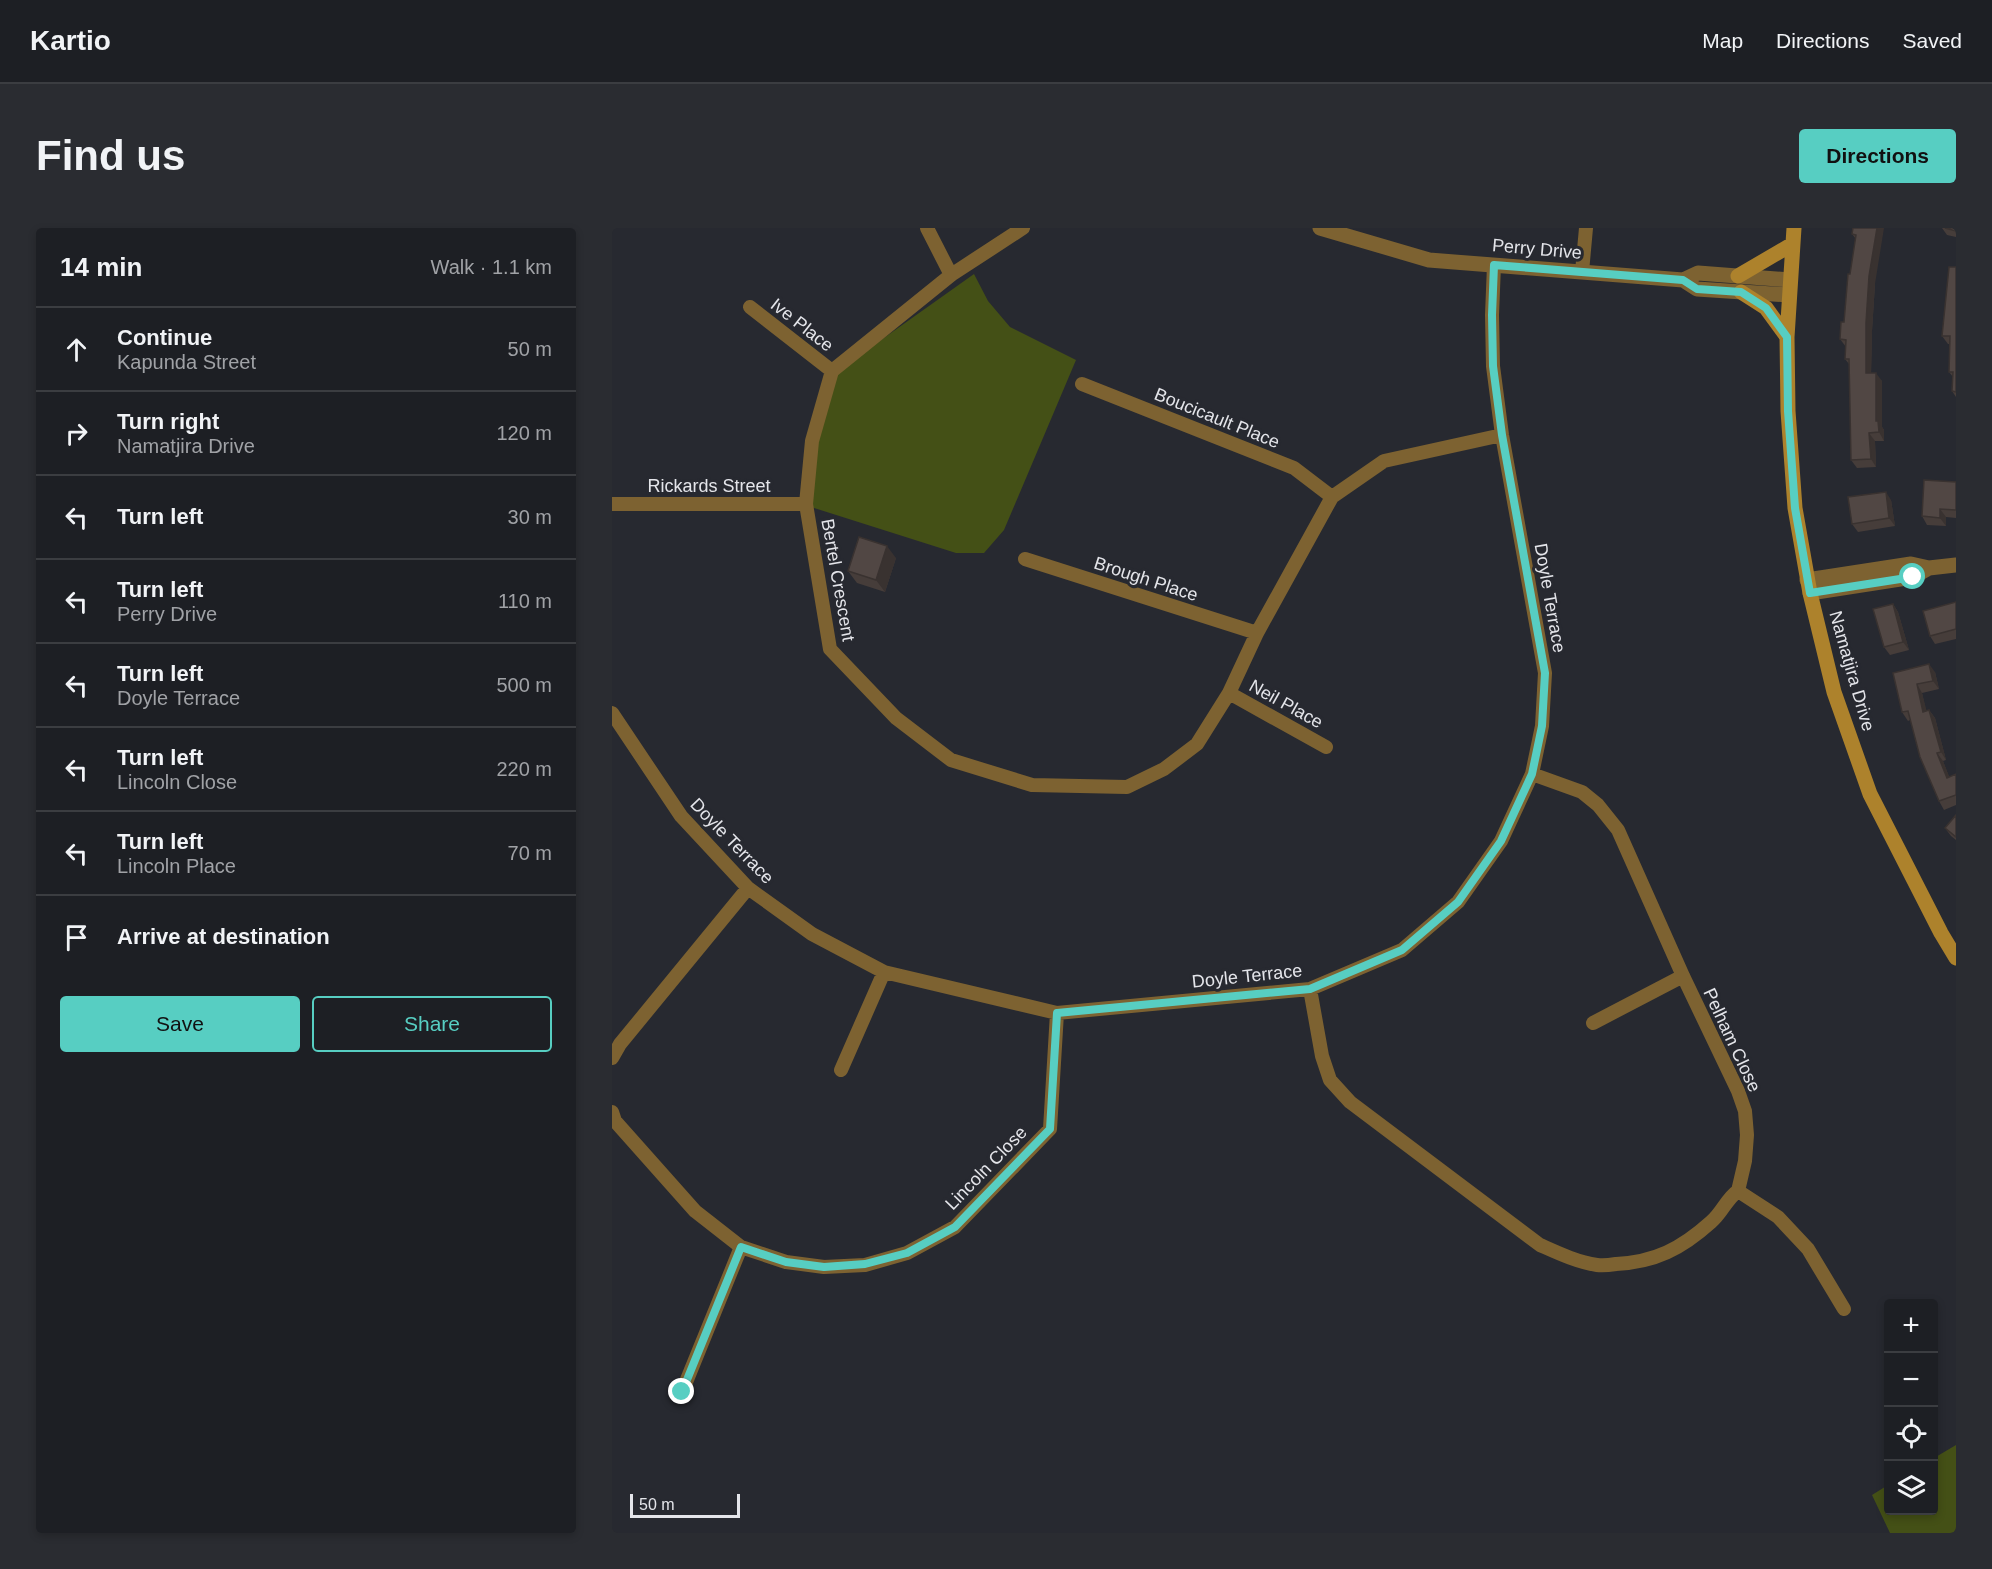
<!DOCTYPE html>
<meta charset="utf-8">
<style>
body{margin:0;font-family:Helvetica,sans-serif;background:#2a2c31;color:#f1f3f6}
.controls{position:absolute;right:18px;bottom:18px;display:grid;overflow:hidden;border-radius:6px;box-shadow:0 3px 9px #0003}
.controls button{width:54px;height:54px;display:grid;place-items:center;padding:0;border:0;border-bottom:2px solid #3b3d41;background:#1d1f24;color:#f1f3f6;font:30px sans-serif}
.scale{position:absolute;left:18px;bottom:15px;width:110px;box-sizing:border-box;padding-left:6px;border:3px solid #e4e5ea;border-top:0;font-size:16px;line-height:21px;white-space:nowrap;color:#e4e5ea;-webkit-text-stroke:4px #272930;paint-order:stroke}
.stop{position:absolute;width:18px;height:18px;margin:-14px;border:4px solid #57cec2;border-radius:50%;background:#fff}
.stop.end{background:#57cec2;border-color:#fff;box-shadow:0 2px 6px #0008}
.list{margin:0;padding:0;list-style:none}
h2{display:flex;justify-content:space-between;align-items:center;height:78px;margin:0;padding:0 24px;font-size:26px}
h2 small{font-size:20px;font-weight:400;color:#a0a2a6}
.list li{display:grid;grid-template-columns:39px 1fr auto;gap:18px;align-items:center;box-sizing:border-box;height:84px;padding:0 24px;border-top:2px solid #3b3d41}
.list b{display:block;font-size:22px;white-space:nowrap}
.list p{margin:0;font-size:20px;white-space:nowrap;color:#a0a2a6}
.list em{font-size:20px;font-style:normal;color:#a0a2a6}
.actions{display:flex;gap:12px;padding:18px 24px}
.actions a{flex:1;padding:14px 0;border:2px solid #57cec2;border-radius:6px;text-align:center;font-size:21px;color:#57cec2}
.actions .main{background:#57cec2;color:#111}
.icon{flex:none;width:33px;height:33px;fill:none;stroke:currentColor;stroke-width:2;stroke-linecap:round;stroke-linejoin:round}
.map{position:relative;flex:none;width:1344px;height:1305px;overflow:hidden;border-radius:6px}
header{display:flex;align-items:center;gap:36px;box-sizing:border-box;height:84px;padding:0 30px;background:#1d1f24;border-bottom:2px solid #3b3d41}
header strong{font-size:28px}
nav{display:flex;gap:33px;margin-inline-start:auto;font-size:21px}
.intro{display:flex;align-items:center;justify-content:space-between;box-sizing:border-box;height:144px;padding:0 36px}
h1{margin:0;font-size:42px}
.button{padding:15px 27px;border-radius:6px;background:#57cec2;color:#111;font-size:21px;font-weight:700}
main{display:flex;gap:36px;padding:0 36px}
aside{flex:1;background:#1d1f24;border-radius:6px;box-shadow:0 3px 9px #0003}
.map>svg:first-child{display:block}
</style>
<header>
<strong>Kartio</strong>
<nav><a>Map</a><a>Directions</a><a>Saved</a></nav>
</header>
<div class="intro"><h1>Find us</h1><a class="button">Directions</a></div>
<main>
<aside>
<h2>14 min<small>Walk · 1.1 km</small></h2>
<ul class="list">
<li><svg class="icon" aria-label="ahead" viewBox="0 0 24 24"><path d="M12 20V5M6 11l6-6 6 6"/></svg><div><b>Continue</b><p>Kapunda Street</p></div><em>50 m</em></li>
<li><svg class="icon" aria-label="right" viewBox="0 0 24 24"><path d="M7 20v-9h11M14 6l5 5-5 5"/></svg><div><b>Turn right</b><p>Namatjira Drive</p></div><em>120 m</em></li>
<li><svg class="icon" aria-label="left" viewBox="0 0 24 24"><path d="M17 20v-9H6M10 6l-5 5 5 5"/></svg><div><b>Turn left</b></div><em>30 m</em></li>
<li><svg class="icon" aria-label="left" viewBox="0 0 24 24"><path d="M17 20v-9H6M10 6l-5 5 5 5"/></svg><div><b>Turn left</b><p>Perry Drive</p></div><em>110 m</em></li>
<li><svg class="icon" aria-label="left" viewBox="0 0 24 24"><path d="M17 20v-9H6M10 6l-5 5 5 5"/></svg><div><b>Turn left</b><p>Doyle Terrace</p></div><em>500 m</em></li>
<li><svg class="icon" aria-label="left" viewBox="0 0 24 24"><path d="M17 20v-9H6M10 6l-5 5 5 5"/></svg><div><b>Turn left</b><p>Lincoln Close</p></div><em>220 m</em></li>
<li><svg class="icon" aria-label="left" viewBox="0 0 24 24"><path d="M17 20v-9H6M10 6l-5 5 5 5"/></svg><div><b>Turn left</b><p>Lincoln Place</p></div><em>70 m</em></li>
<li><svg class="icon" aria-label="arrive" viewBox="0 0 24 24"><path d="M6 21V4h12l-3 4 3 4H6"/></svg><div><b>Arrive at destination</b></div></li>
</ul>
<div class="actions"><a class="main">Save</a><a>Share</a></div>
</aside>
<div class="map">
<svg width="1344" height="1305" viewBox="0 0 1344 1305">
<rect width="100%" height="100%" fill="#272930"/>
<!-- green -->
<path fill="#445016" d="M 362,46 L 376,73 L 398,99 L 464,132 L 392,302 L 372,325 L 344,325 L 199,279 L 203,214 L 224,144 Z
M 1344,1217 L 1344,1305 L 1278,1305 L 1260,1267 L 1276,1257 L 1276,1282 L 1322,1282 L 1322,1230 Z"/>
<g fill="none" stroke-linecap="round" stroke-linejoin="round">
<!-- minor -->
<path stroke="#7d6231" stroke-width="14" d="M 315,0 L 339,47
M 411,0 L 339,47 L 220,143 L 200,213 L 194,276 L 218,421 L 284,490 L 339,532 L 420,557 L 515,559 L 552,541 L 585,516 L 617,465 L 645,405 L 720,269 L 772,233 L 890,207
M 970,44 L 974,0
M 138,79 L 220,143
M 470,156 L 682,240 L 720,269
M 0,276 L 194,276
M 413,331 L 645,405
M 617,465 L 714,519
M 0,485 L 69,588 L 136,660 L 200,706 L 272,744 L 445,785 L 698,761 L 790,722 L 846,674 L 889,613 L 920,546 L 930,498 L 933,445 L 890,207 L 881,138 L 880,87 L 882,37
M 698,761 L 710,828 L 718,852 L 738,874 L 928,1017 C 946,1025 965,1034 985,1037 C 991,1038 998,1037 1004,1036 C 1043,1034 1069,1021 1099,994 C 1110,985 1115,970 1126,963 L 1133,933 L 1135,907 L 1133,883 L 1126,863 L 1071,748 L 1006,602 L 986,577 L 970,564 L 920,546
M 981,795 L 1071,748
M 0,830 L 8,816 L 136,660
M 229,842 L 272,744
M 0,884 L 3,893 L 83,983 L 129,1019 L 174,1034 L 212,1039 L 253,1037 L 295,1025 L 343,999 L 438,901 L 445,785
M 1126,963 L 1166,989 L 1196,1021 L 1232,1081
M 70,1164 L 129,1019"/>
<!-- tertiary -->
<path stroke="#7d6231" stroke-width="15" d="M 708,0 L 817,32 L 1071,52 L 1085,61 L 1177,67
M 1071,52 L 1086,45 L 1178,52
M 1195,352 L 1299,336 L 1317,340 L 1344,337
M 1198,365 L 1301,349 L 1317,340"/>
<!-- secondary -->
<path stroke="#ad822c" stroke-width="15" d="M 1182,0 L 1175,109 L 1176,183 L 1183,280 L 1198,365 L 1222,464 L 1258,566 L 1329,705 L 1344,730
M 1126,48 L 1179,17
M 1129,64 L 1154,80 L 1175,109"/>
</g>
<!-- wall -->
<path fill="#463d3a" d="M 1241,0 L 1263,56 L 1260,103 L 1259,145 L 1270,153 L 1270,199 L 1272,202 L 1272,213 L 1263,213 L 1264,239 L 1245,240 L 1239,232 L 1237,136 L 1233,131 L 1234,119 L 1228,111 L 1232,94 L 1244,11 L 1240,6 Z
M 1330,0 L 1344,0 L 1344,9 L 1335,7 Z
M 1344,39 L 1344,169 L 1340,163 L 1341,149 L 1337,144 L 1338,116 L 1336,116 L 1330,108 Z
M 1344,254 L 1344,290 L 1334,289 L 1334,298 L 1315,297 L 1310,288 Z
M 1279,272 L 1283,298 L 1246,304 L 1240,296 Z
M 284,330 L 273,364 L 245,355 L 236,343 Z
M 1344,374 L 1344,411 L 1323,416 L 1318,408 Z
M 1281,376 L 1286,384 L 1297,422 L 1278,427 L 1272,419 Z
M 1323,444 L 1327,461 L 1310,465 L 1314,483 L 1317,482 L 1323,490 L 1334,532 L 1331,533 L 1337,549 L 1344,546 L 1344,577 L 1332,582 L 1327,573 L 1298,492 L 1296,493 L 1290,484 L 1281,445 Z
M 1344,587 L 1344,612 L 1339,608 L 1333,600 Z"/>
<!-- shaded-wall -->
<path fill="#393230" d="M 1265,0 L 1272,0 L 1263,56 L 1260,103 L 1259,153 L 1254,145 L 1254,95 L 1257,48 Z
M 1264,145 L 1270,153 L 1270,199 L 1272,202 L 1272,213 L 1267,204 L 1264,193 Z
M 1257,205 L 1263,213 L 1264,239 L 1259,231 Z
M 1274,264 L 1279,272 L 1283,298 L 1277,290 Z
M 1328,281 L 1334,289 L 1334,298 L 1328,290 Z
M 275,318 L 284,330 L 273,364 L 264,352 Z
M 1281,376 L 1286,384 L 1297,422 L 1291,414 Z
M 1317,436 L 1323,444 L 1327,461 L 1321,453 Z
M 1305,456 L 1310,465 L 1317,492 L 1311,484 Z
M 1317,482 L 1323,490 L 1334,532 L 1329,524 Z
M 1325,525 L 1331,533 L 1341,558 L 1335,550 Z"/>
<!-- building -->
<path fill="#514744" stroke="#393230" stroke-width="1.5" d="M 1241,0 L 1265,0 L 1257,48 L 1254,95 L 1254,145 L 1264,145 L 1264,193 L 1266,193 L 1267,204 L 1257,205 L 1259,231 L 1239,232 L 1237,131 L 1233,131 L 1234,112 L 1228,111 L 1229,94 L 1232,94 L 1236,46 L 1238,46 L 1244,7 L 1240,6 Z
M 1333,0 L 1344,0 L 1344,3 Z
M 1337,39 L 1344,39 L 1344,164 L 1340,163 L 1341,144 L 1337,144 L 1338,108 L 1330,108 Z
M 1312,252 L 1344,254 L 1344,282 L 1328,281 L 1328,290 L 1310,288 Z
M 1274,264 L 1277,290 L 1240,296 L 1236,269 Z
M 247,309 L 275,318 L 264,352 L 236,343 Z
M 1344,374 L 1344,401 L 1318,408 L 1311,383 Z
M 1281,376 L 1291,414 L 1272,419 L 1261,381 Z
M 1317,436 L 1321,453 L 1305,456 L 1311,484 L 1317,482 L 1329,524 L 1325,525 L 1335,550 L 1344,546 L 1344,567 L 1327,573 L 1308,529 L 1296,483 L 1290,484 L 1281,445 Z
M 1344,587 L 1344,609 L 1333,600 Z"/>
<g fill="none" stroke-linecap="round" stroke-linejoin="round">
<!-- route -->
<path stroke="#57cec2" stroke-width="8" d="M 70,1164 L 129,1019 L 174,1034 L 212,1039 L 253,1036 L 295,1025 L 343,999 L 438,901 L 445,785 L 698,761 L 790,722 L 846,674 L 889,613 L 920,546 L 930,498 L 933,445 L 890,207 L 881,138 L 880,87 L 882,37 L 1071,52 L 1085,61 L 1129,64 L 1154,80 L 1175,109 L 1176,183 L 1183,280 L 1198,365 L 1301,349"/>
</g>
<g text-anchor="middle" stroke-width="6" stroke-linejoin="round" paint-order="stroke">
<!-- street labels -->
<g font-size="18" fill="#e4e5ea" stroke="#272930">
<text transform="translate(925 21) rotate(5)" y="6">Perry Drive</text>
<text transform="translate(190 97) rotate(38)" y="6">Ive Place</text>
<text transform="translate(605 190) rotate(22)" y="6">Boucicault Place</text>
<text x="97" y="264">Rickards Street</text>
<text transform="translate(534 351) rotate(18)" y="6">Brough Place</text>
<text transform="translate(226 352) rotate(80)" y="6">Bertel Crescent</text>
<text transform="translate(938 370) rotate(80)" y="6">Doyle Terrace</text>
<text transform="translate(1240 443) rotate(74)" y="6">Namatjira Drive</text>
<text transform="translate(674 476) rotate(29)" y="6">Neil Place</text>
<text transform="translate(120 613) rotate(46)" y="6">Doyle Terrace</text>
<text transform="translate(635 748) rotate(-6)" y="6">Doyle Terrace</text>
<text transform="translate(1120 812) rotate(65)" y="6">Pelham Close</text>
<text transform="translate(374 940) rotate(-46)" y="6">Lincoln Close</text>
</g>
</g>
</svg>
<div class="controls">
<button>+</button>
<button>−</button>
<button><svg class="icon" aria-label="locate" viewBox="0 0 24 24"><circle cx="12" cy="12" r="6"/><path d="M12 2v4M12 18v4M2 12h4M18 12h4"/></svg></button>
<button><svg class="icon" aria-label="layers" viewBox="0 0 24 24"><path d="M12 4l9 5-9 5-9-5zM3 14l9 5 9-5"/></svg></button>
</div>
<div class="scale">50 m</div>
<div class="stop" style="left:1301px;top:349px"></div>
<div class="stop end" style="left:70px;top:1164px"></div>
</div>
</main>
